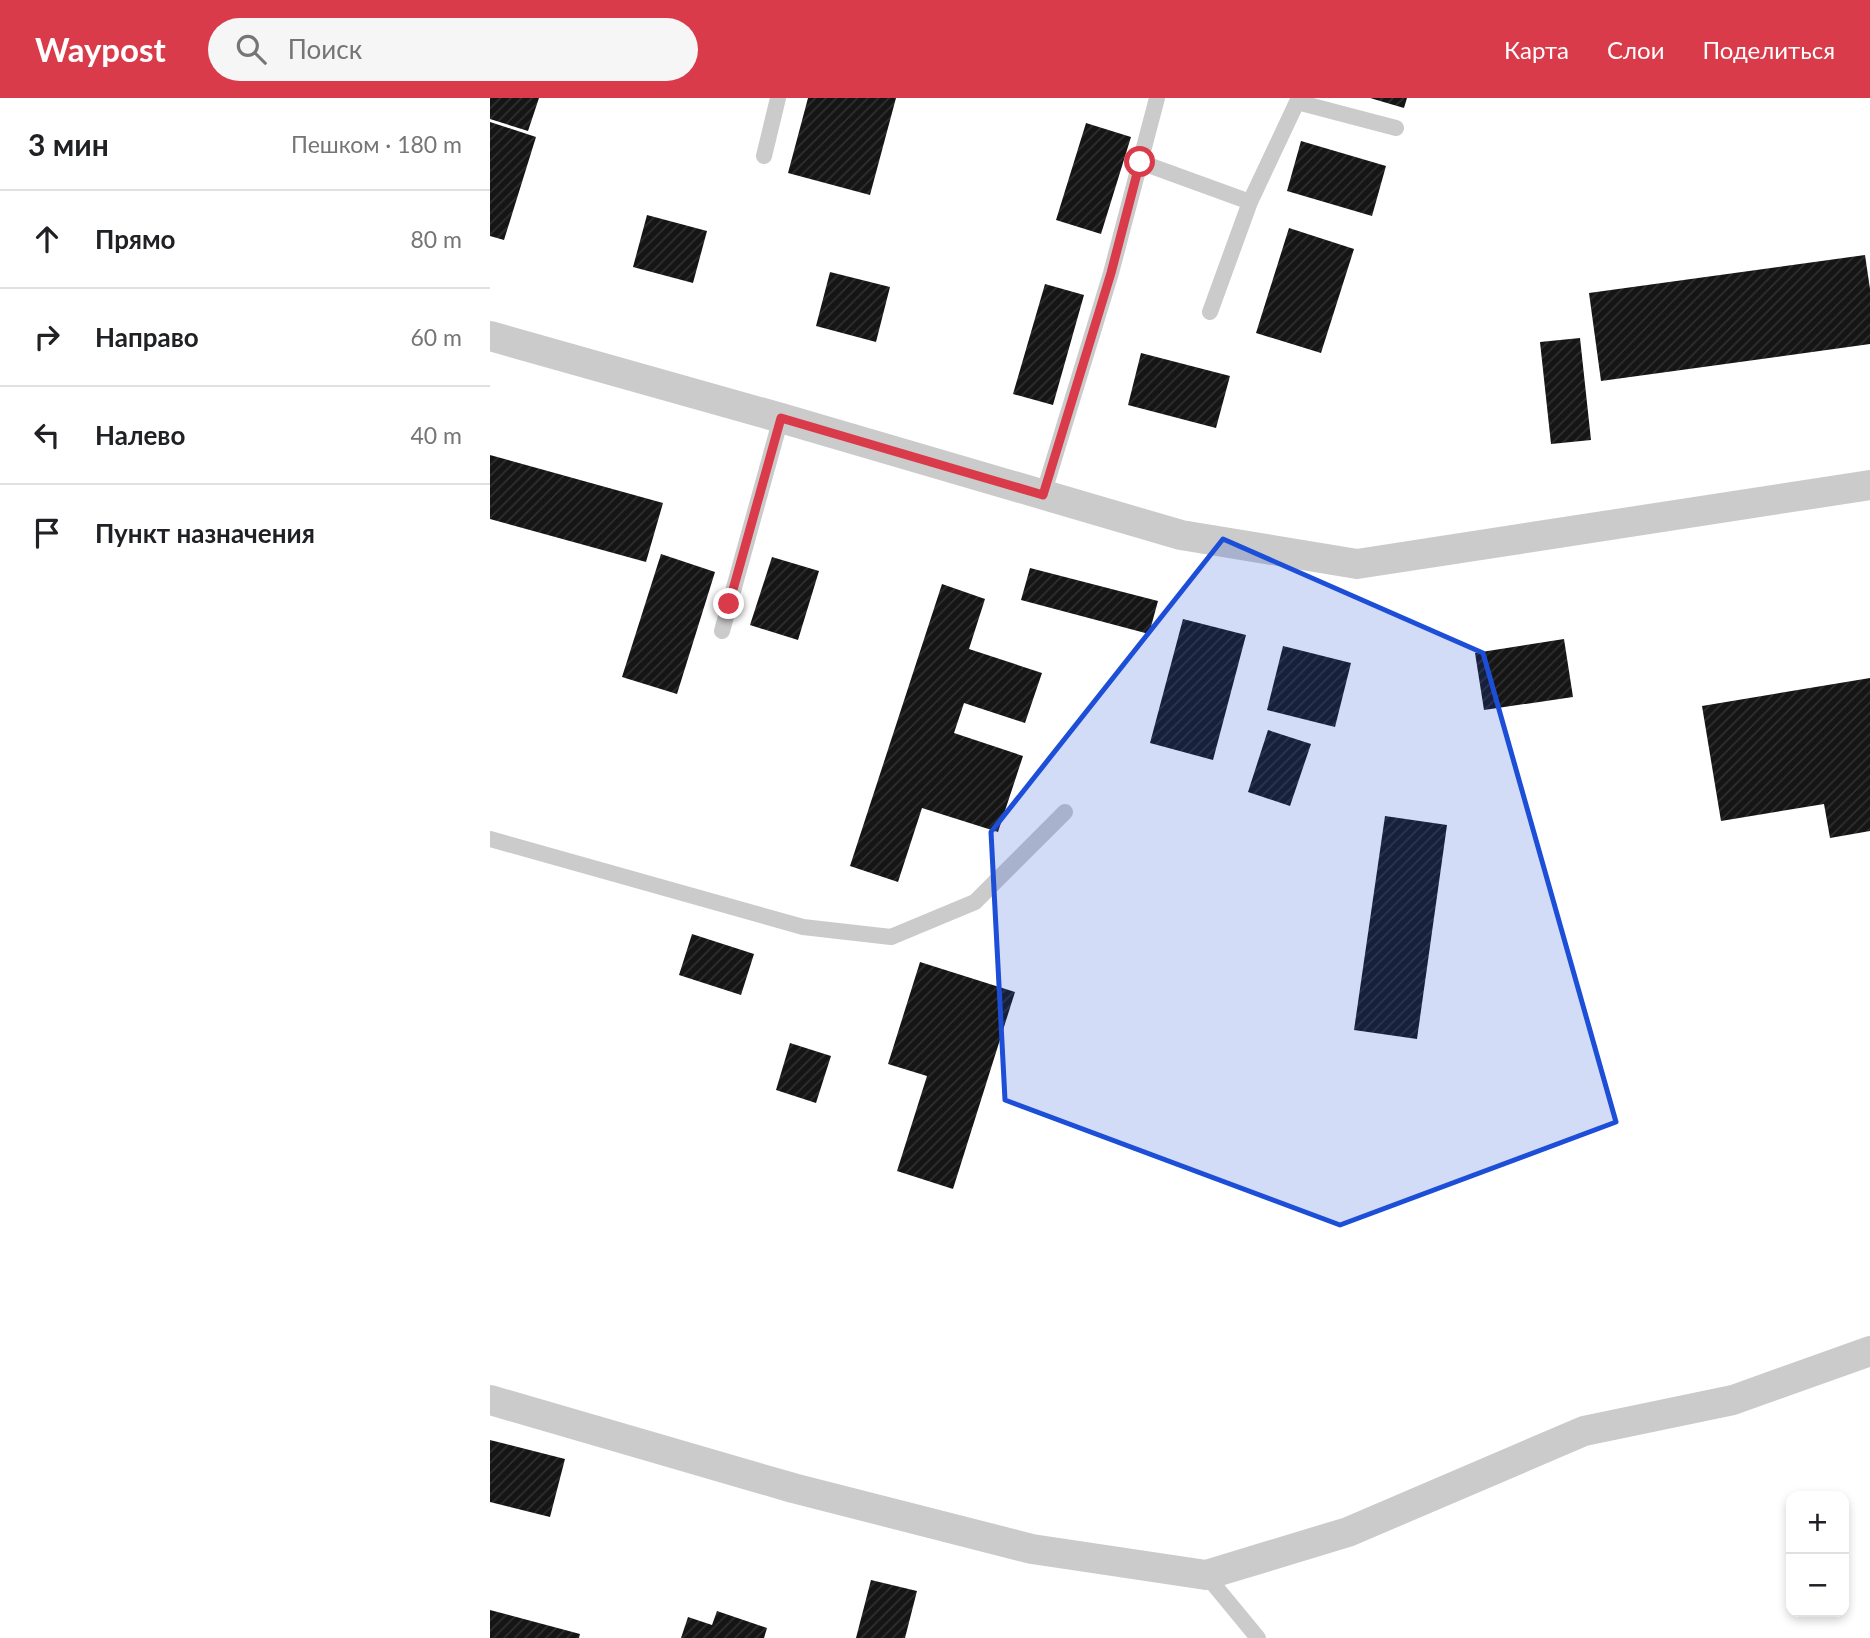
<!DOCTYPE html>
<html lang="ru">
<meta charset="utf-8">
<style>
body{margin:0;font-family:Lato,sans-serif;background:#f6f6f6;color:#202124}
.controls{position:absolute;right:21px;bottom:21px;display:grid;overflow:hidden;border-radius:14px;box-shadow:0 4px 10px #0003}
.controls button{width:63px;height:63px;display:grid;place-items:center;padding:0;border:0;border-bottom:2px solid #e0e0e0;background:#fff;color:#202124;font:35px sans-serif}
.stop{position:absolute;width:21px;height:21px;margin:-16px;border:5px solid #d93b4a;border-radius:50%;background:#fff}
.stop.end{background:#d93b4a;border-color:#fff;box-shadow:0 2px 7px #0008}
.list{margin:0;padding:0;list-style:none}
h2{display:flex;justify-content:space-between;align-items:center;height:91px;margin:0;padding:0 28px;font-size:30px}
h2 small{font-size:23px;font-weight:400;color:#757577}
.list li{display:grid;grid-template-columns:46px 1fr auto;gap:21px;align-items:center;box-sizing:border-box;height:98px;padding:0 28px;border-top:2px solid #e0e0e0}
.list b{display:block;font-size:26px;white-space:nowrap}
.list em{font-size:23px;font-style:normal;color:#757577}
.icon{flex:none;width:38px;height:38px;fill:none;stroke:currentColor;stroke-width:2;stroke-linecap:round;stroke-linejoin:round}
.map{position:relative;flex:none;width:1380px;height:1540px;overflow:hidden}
header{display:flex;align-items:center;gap:42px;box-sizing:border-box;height:98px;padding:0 35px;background:#d93b4a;color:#fff}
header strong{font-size:33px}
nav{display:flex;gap:38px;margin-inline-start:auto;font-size:24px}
.search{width:490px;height:63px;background:#f6f6f6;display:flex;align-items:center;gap:18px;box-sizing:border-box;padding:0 24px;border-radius:38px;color:#757577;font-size:26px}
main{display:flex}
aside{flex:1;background:#fff}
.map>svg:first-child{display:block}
</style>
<header>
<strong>Waypost</strong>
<div class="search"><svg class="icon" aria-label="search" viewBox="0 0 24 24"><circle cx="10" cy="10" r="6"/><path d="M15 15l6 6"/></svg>Поиск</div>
<nav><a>Карта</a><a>Слои</a><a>Поделиться</a></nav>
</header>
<main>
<aside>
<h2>3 мин<small>Пешком · 180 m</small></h2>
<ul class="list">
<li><svg class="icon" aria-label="ahead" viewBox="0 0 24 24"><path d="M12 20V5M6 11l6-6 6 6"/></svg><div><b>Прямо</b></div><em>80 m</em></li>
<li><svg class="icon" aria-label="right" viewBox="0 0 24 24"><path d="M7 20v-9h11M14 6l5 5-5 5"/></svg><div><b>Направо</b></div><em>60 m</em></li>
<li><svg class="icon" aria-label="left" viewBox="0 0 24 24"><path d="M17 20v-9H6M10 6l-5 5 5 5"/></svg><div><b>Налево</b></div><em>40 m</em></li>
<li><svg class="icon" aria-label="arrive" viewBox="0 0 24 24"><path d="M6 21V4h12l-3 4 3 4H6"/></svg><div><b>Пункт назначения</b></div></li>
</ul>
</aside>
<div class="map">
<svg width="1380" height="1540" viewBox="0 0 1380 1540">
<defs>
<pattern id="building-hatch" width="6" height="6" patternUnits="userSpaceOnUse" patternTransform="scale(1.75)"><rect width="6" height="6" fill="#151515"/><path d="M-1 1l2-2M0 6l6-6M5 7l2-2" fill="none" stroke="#2f2f2f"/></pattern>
</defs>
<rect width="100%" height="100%" fill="#fff"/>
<!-- building -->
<path fill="url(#building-hatch)" d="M 0,0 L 49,0 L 38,33 L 0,21 Z
M 318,0 L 406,0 L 380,97 L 298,75 Z
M 880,0 L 917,0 L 914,10 Z
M 0,24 L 46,39 L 14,142 L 0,138 Z
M 596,25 L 641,39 L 611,136 L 566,122 Z
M 811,43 L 896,68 L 882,118 L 797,93 Z
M 157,117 L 217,133 L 203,185 L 143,169 Z
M 799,130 L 864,151 L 831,255 L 766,235 Z
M 1375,157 L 1380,191 L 1380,246 L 1111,283 L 1099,195 Z
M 340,174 L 400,189 L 386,244 L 326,228 Z
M 555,186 L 594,197 L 563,307 L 523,296 Z
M 1090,240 L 1101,342 L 1061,346 L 1050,244 Z
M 651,255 L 740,278 L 726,330 L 638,307 Z
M 0,357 L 173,405 L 156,464 L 0,421 Z
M 171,456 L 225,474 L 187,596 L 132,579 Z
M 282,459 L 329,473 L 308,542 L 260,527 Z
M 540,470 L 668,503 L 659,536 L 531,502 Z
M 452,486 L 495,501 L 479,551 L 552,575 L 535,625 L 474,605 L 464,635 L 533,658 L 508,734 L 432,710 L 408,784 L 360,768 Z
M 693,521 L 756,537 L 723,662 L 660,645 Z
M 1074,541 L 1083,599 L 994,612 L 985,555 Z
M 793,548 L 861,565 L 845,629 L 777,612 Z
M 1380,580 L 1380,733 L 1340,740 L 1334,706 L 1231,723 L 1212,608 Z
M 778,632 L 821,646 L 800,708 L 758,694 Z
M 895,718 L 957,727 L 927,941 L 864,932 Z
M 202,836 L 264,856 L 251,897 L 189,877 Z
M 430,864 L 525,894 L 463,1091 L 407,1073 L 437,978 L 398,966 Z
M 300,945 L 341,958 L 326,1005 L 286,992 Z
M 0,1342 L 75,1361 L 60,1419 L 0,1404 Z
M 381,1482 L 427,1493 L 415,1540 L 366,1540 Z
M 0,1512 L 90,1536 L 89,1540 L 0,1540 Z
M 227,1513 L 277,1530 L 274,1540 L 191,1540 L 198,1519 L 222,1527 Z"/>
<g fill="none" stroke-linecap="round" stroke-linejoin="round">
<!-- service -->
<path stroke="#cbcbcb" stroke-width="16" d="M 274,58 L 288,0
M 650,64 L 760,104 L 720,214
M 760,104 L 807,4 L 906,30
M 553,397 L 621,175 L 667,0
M 232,533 L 291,320
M 0,741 L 313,829 L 401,839 L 485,804 L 575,714
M 716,1477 L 768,1540"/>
<!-- minor -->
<path stroke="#cbcbcb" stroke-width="30" d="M 0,238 L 291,320 L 691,437 L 867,466 L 1380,387
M 0,1302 L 303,1390 L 542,1451 L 716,1477 L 858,1434 L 1094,1333 L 1243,1302 L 1380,1253"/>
</g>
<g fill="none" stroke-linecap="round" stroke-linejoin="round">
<!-- route -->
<path stroke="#d93b4a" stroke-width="9" d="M 239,506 L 291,320 L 553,397 L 621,175 L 650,64"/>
</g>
<!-- marked area -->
<path fill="#1d4ed8" fill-opacity="0.2" stroke="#1d4ed8" stroke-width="5" stroke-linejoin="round" d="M 733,441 L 993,555 L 1126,1024 L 850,1127 L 515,1002 L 501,734 Z"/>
</svg>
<div class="controls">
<button>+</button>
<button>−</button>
</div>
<div class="stop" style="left:650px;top:64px"></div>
<div class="stop end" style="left:239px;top:506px"></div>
</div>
</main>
